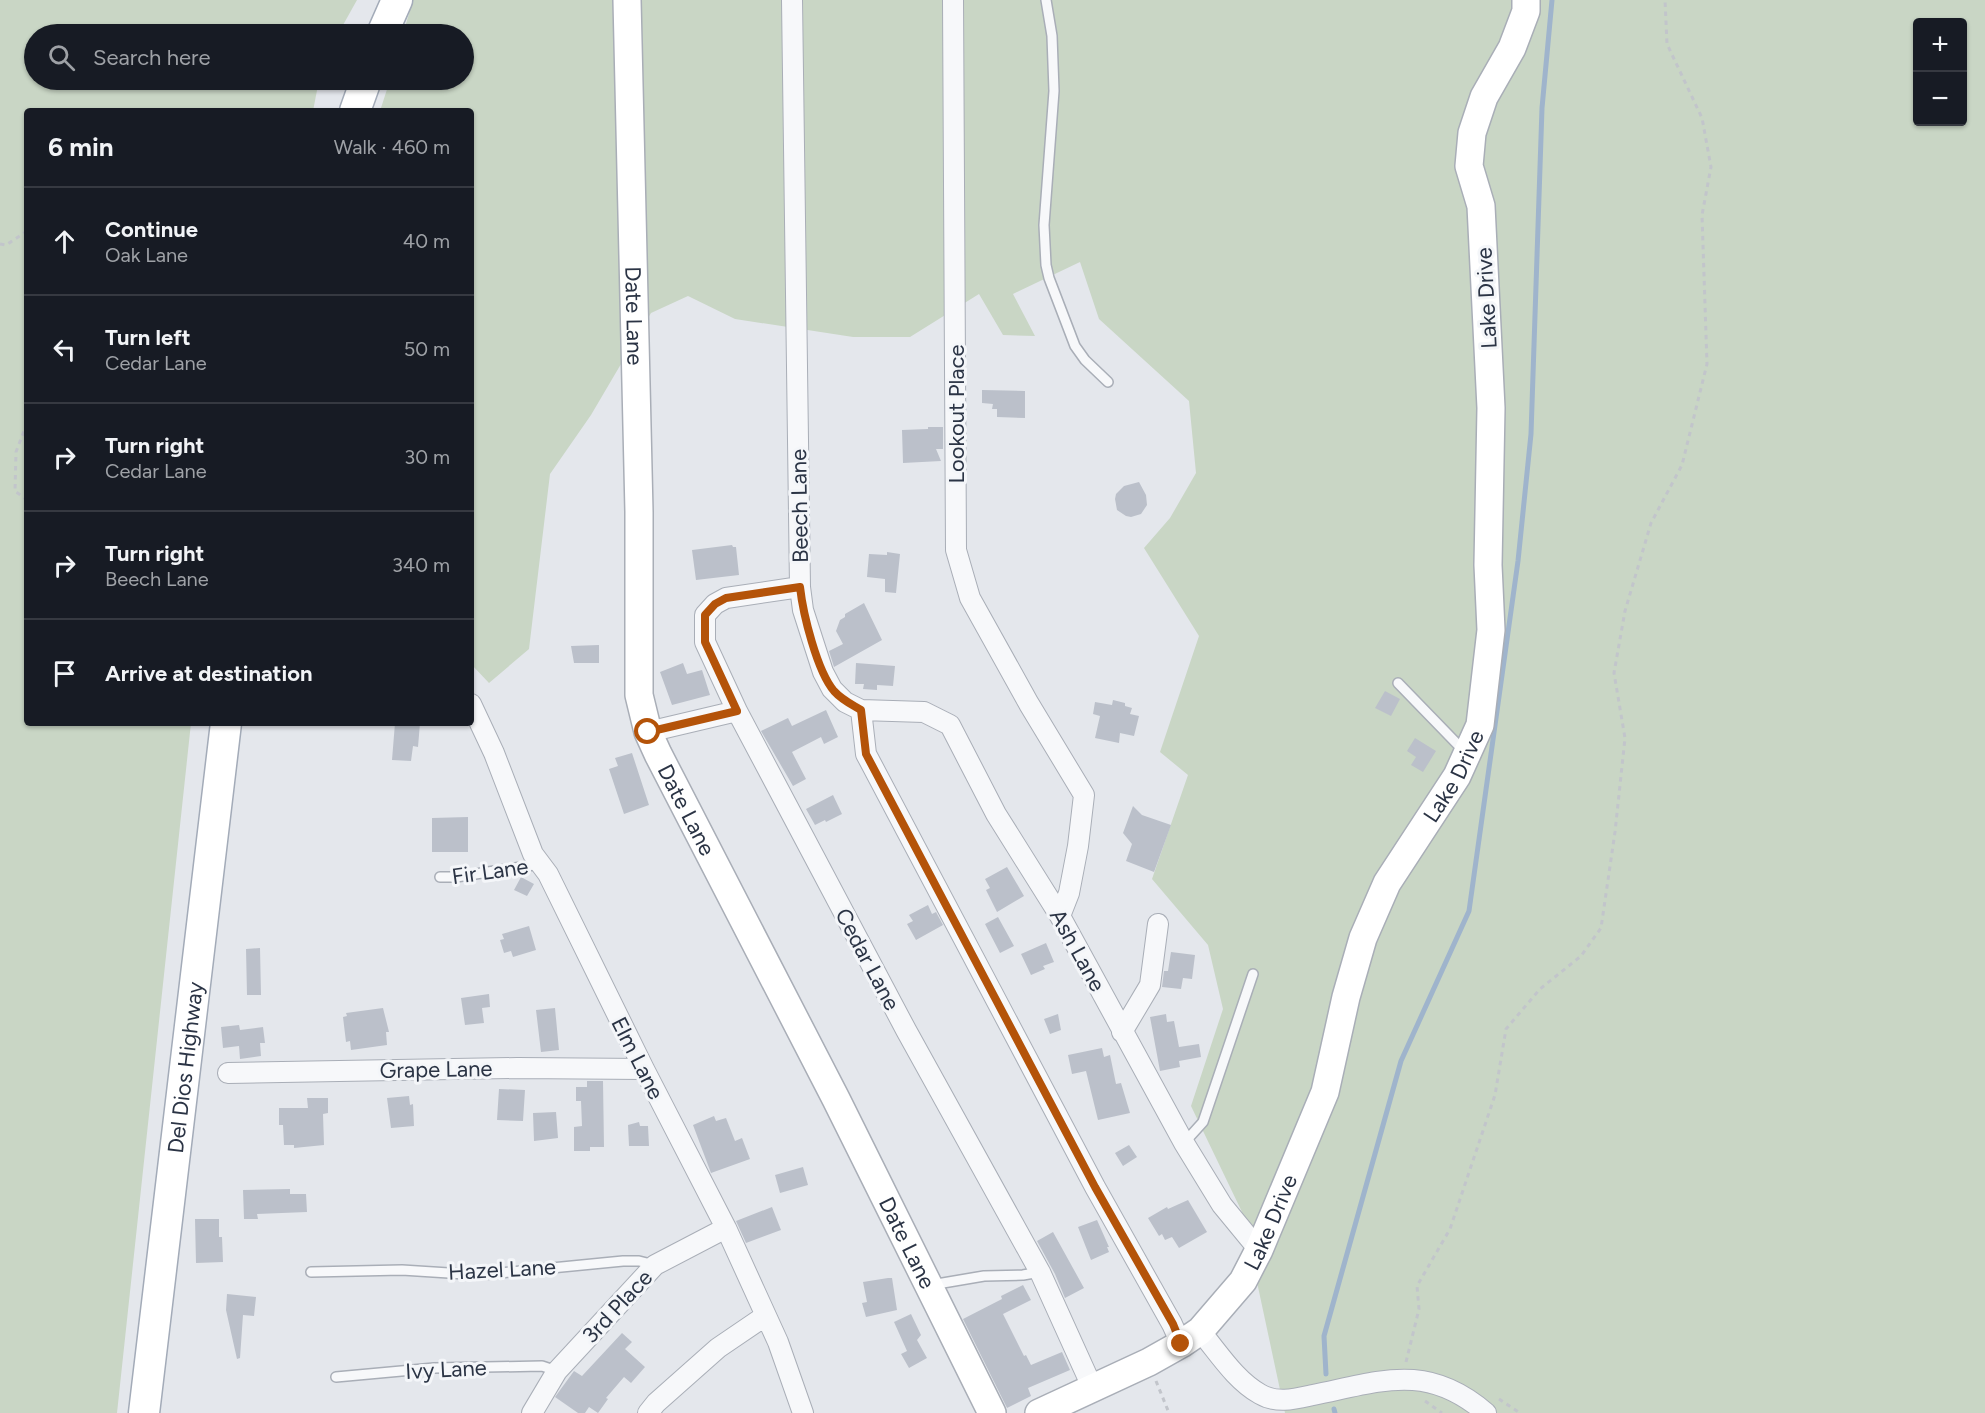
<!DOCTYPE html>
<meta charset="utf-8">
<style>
body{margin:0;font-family:Figtree,sans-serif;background:#20242c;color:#f1f3f6}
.controls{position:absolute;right:18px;top:18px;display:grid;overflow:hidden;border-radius:6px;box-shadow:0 2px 4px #0004}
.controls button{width:54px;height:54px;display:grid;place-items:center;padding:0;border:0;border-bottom:2px solid #363941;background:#171b24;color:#f1f3f6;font:30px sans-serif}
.stop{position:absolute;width:18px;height:18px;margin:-14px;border:4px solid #b45309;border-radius:50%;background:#fff}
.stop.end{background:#b45309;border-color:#fff;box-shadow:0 2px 6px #0008}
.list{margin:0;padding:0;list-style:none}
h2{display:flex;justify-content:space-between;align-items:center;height:78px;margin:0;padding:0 24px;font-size:26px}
h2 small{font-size:20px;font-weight:400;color:#9ea1a6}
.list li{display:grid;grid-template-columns:39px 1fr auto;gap:18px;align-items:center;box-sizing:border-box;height:108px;padding:0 24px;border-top:2px solid #363941}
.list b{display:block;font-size:22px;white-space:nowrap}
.list p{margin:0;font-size:20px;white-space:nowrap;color:#9ea1a6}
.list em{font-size:20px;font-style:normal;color:#9ea1a6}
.icon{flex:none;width:33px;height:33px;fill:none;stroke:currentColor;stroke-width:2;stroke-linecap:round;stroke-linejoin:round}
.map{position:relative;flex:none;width:1985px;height:1413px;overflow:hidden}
.search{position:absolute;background:#171b24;box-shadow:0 2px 4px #0004;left:24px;top:24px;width:450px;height:66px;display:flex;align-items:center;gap:15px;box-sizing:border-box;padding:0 21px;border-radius:33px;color:#9ea1a6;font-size:22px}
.panel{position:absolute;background:#171b24;box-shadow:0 2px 4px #0004;left:24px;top:108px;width:450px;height:618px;border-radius:6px}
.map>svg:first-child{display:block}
</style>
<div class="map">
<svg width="1985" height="1413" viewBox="0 0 1985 1413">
<rect width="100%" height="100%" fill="#e4e7ec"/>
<!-- green -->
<path fill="#c9d6c5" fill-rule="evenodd" d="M 0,0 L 357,0 L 338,34 L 34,34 L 34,80 L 319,80 L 313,111 L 27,111 L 27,723 L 191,723 L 117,1413 L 0,1413 Z
M 413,0 L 1985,0 L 1985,1413 L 1285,1413 L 1242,1212 L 1191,1106 L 1223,1009 L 1208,945 L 1152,879 L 1188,775 L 1160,752 L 1199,636 L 1144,548 L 1170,518 L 1196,473 L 1189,401 L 1099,319 L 1080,262 L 1013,294 L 1035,336 L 1003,335 L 979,294 L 910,337 L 853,337 L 735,319 L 688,296 L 651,313 L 591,415 L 550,474 L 529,649 L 489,683 L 471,664 L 471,111 L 380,111 L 390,80 L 464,80 L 464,34 L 403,34 ZM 1918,22 L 1962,22 L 1962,122 L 1918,122 Z"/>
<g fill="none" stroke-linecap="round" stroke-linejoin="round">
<!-- stream -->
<path stroke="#9fb4cc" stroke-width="5" d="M 1326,1374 L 1324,1336 L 1401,1061 L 1469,911 L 1518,561 L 1531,434 L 1542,108 L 1552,0
M 1334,1409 L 1335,1413"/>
</g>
<!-- building -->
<path fill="#bbc0ca" d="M 982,390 L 1025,391 L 1025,418 L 997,417 L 997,409 L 992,409 L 993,404 L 982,403 Z
M 928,427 L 943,427 L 943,449 L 936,449 L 941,461 L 903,463 L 902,430 L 928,429 Z
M 1139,482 L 1146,495 L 1147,505 L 1141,514 L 1131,517 L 1126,516 L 1117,510 L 1115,499 L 1116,494 L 1124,486 Z
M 732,545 L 733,547 L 736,547 L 739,575 L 696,580 L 692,550 Z
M 887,552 L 900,554 L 896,593 L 885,592 L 885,579 L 867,577 L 869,554 L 887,555 Z
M 864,603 L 882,640 L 834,667 L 829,651 L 843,644 L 836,631 L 840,620 L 845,617 L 845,614 Z
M 599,645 L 599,663 L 574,663 L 571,646 Z
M 683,663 L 687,674 L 702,670 L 710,695 L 672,705 L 660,672 Z
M 856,663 L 895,666 L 893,686 L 877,685 L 877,690 L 863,689 L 864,684 L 855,684 Z
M 1385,691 L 1400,699 L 1391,716 L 1375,708 Z
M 1113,700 L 1125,703 L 1125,706 L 1132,708 L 1130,714 L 1139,716 L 1134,736 L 1120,733 L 1119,743 L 1095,738 L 1100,716 L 1093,714 L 1095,702 L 1112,705 Z
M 826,710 L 838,737 L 824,744 L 821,737 L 792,752 L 806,779 L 793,786 L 761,731 L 788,718 L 792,726 Z
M 395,723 L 420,723 L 418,747 L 413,746 L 411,761 L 392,760 Z
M 1415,738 L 1436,751 L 1423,772 L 1411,765 L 1416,757 L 1407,751 Z
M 632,753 L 649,805 L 624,814 L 609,769 L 618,766 L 615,758 Z
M 833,795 L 842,814 L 826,822 L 825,820 L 815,825 L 806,809 Z
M 1133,806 L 1142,815 L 1171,825 L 1154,872 L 1126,861 L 1132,844 L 1123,833 Z
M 468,817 L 468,852 L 432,852 L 432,818 Z
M 1007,867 L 1024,896 L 997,912 L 986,890 L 990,888 L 985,879 Z
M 521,877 L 534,884 L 527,896 L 514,890 Z
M 928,905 L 932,914 L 936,912 L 943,925 L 916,940 L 907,924 L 913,921 L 909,915 Z
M 998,917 L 1014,946 L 1000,953 L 985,924 Z
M 529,926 L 536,950 L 513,957 L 511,951 L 504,953 L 500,940 L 504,939 L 502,934 Z
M 1046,943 L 1054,962 L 1043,966 L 1045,969 L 1031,975 L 1021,954 Z
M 260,948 L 261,995 L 247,995 L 246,949 Z
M 1171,952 L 1195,955 L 1192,979 L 1183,978 L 1181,989 L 1162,987 L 1164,971 L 1168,971 Z
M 489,994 L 490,1007 L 482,1008 L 484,1023 L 465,1025 L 461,998 Z
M 383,1008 L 389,1032 L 386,1032 L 387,1045 L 351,1050 L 350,1041 L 346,1042 L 343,1017 L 347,1016 L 346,1013 Z
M 555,1008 L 559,1050 L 541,1052 L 536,1010 Z
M 1058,1014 L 1061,1030 L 1050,1034 L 1044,1019 Z
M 1166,1014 L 1167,1022 L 1174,1021 L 1179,1047 L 1199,1044 L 1201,1057 L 1179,1061 L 1180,1067 L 1160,1071 L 1150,1017 Z
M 239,1025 L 240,1030 L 263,1027 L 265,1043 L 260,1043 L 261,1056 L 240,1059 L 239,1046 L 223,1048 L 221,1027 Z
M 1102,1048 L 1104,1057 L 1110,1055 L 1116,1084 L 1121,1083 L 1130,1113 L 1098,1120 L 1086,1071 L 1072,1074 L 1068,1055 Z
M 587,1081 L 603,1081 L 604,1147 L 590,1147 L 590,1151 L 574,1151 L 574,1127 L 582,1126 L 581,1101 L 576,1101 L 576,1087 L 587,1087 Z
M 499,1089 L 525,1090 L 523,1121 L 497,1120 Z
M 409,1096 L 410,1105 L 413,1104 L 414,1126 L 391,1128 L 387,1098 Z
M 307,1098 L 328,1098 L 328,1113 L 323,1114 L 324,1145 L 294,1148 L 294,1145 L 284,1145 L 283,1125 L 279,1125 L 279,1108 L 308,1108 Z
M 556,1112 L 558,1138 L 534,1141 L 533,1113 Z
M 714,1116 L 716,1121 L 726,1118 L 735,1141 L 742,1138 L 750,1159 L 711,1173 L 693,1125 Z
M 639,1122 L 640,1126 L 648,1126 L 649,1146 L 629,1146 L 628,1125 Z
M 1129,1145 L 1137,1157 L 1123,1166 L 1115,1153 Z
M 803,1167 L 808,1185 L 780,1193 L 775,1175 Z
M 290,1189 L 290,1194 L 306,1194 L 307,1212 L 257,1214 L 258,1219 L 244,1219 L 243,1190 Z
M 1188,1200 L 1207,1232 L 1179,1248 L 1172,1237 L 1165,1240 L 1162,1234 L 1159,1236 L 1148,1218 L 1167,1207 L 1168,1209 Z
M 772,1207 L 781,1230 L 746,1243 L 736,1221 Z
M 195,1219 L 219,1219 L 219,1237 L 222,1237 L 223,1262 L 196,1263 Z
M 1097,1220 L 1109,1247 L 1107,1247 L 1109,1252 L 1091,1260 L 1078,1227 Z
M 1053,1232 L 1084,1288 L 1065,1298 L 1055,1274 L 1037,1241 Z
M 888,1278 L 892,1278 L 897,1310 L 866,1317 L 862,1303 L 867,1302 L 863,1282 Z
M 1023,1285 L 1031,1300 L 1003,1314 L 1024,1356 L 1026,1355 L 1031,1365 L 1062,1352 L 1070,1370 L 1028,1388 L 1031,1396 L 1007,1408 L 963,1319 L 1002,1299 L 1001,1296 Z
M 227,1294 L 256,1297 L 254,1316 L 243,1315 L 240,1358 L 237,1359 L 226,1310 Z
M 911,1314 L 921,1335 L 917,1340 L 927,1358 L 909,1368 L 901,1354 L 907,1351 L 894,1322 Z
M 622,1333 L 632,1342 L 625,1349 L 645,1367 L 631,1383 L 624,1377 L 606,1398 L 608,1399 L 598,1413 L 589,1407 L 585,1413 L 578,1413 L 555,1397 L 574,1371 L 582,1376 Z"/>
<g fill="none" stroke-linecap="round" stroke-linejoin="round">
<defs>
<path id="lane" d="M 1046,0 L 1052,36 L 1054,91 L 1044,225 L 1046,265 L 1049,278 L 1075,346 L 1085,360 L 1108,382
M 1398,683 L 1464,751
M 440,877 L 456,877 L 540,864
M 1184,1143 L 1203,1122 L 1253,974
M 311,1272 L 402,1270 L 480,1275 L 623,1261 L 639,1261 L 655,1265
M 931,1285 L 984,1276 L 1023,1275 L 1040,1272
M 336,1377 L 434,1368 L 542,1366 L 557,1371"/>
<path id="street" d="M 792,0 L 800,587 L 803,610 L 823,672 L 832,689 L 845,702 L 861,710 L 924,712 L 950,725 L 996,814 L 1060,916 L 1184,1143 L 1222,1205 L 1259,1250
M 953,0 L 956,550 L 970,598 L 1029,704 L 1084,795 L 1078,846 L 1069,893 L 1060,916
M 800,587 L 726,598 L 715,604 L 705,615 L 705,642 L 737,711 L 906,1030 L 1040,1272 L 1093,1389
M 471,704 L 494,753 L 533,854 L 548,874 L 644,1069 L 726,1228 L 778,1342 L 803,1413
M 861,710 L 866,754 L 1095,1187 L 1172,1324 L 1181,1344
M 648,732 L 737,711
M 1122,1032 L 1150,985 L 1158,924
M 228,1073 L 517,1068 L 644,1069
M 1200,1331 C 1218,1352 1235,1380 1260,1394 C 1277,1404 1295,1399 1313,1395 C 1382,1381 1427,1362 1486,1413
M 532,1413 L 557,1371 L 655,1265 L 726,1228
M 648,1413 L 656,1403 L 718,1348 L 765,1316"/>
<g id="secondary">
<path id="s1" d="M 627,0 L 639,512 L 639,695 L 648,732 L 658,754 L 836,1099 L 992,1413"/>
<path id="s2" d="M 1039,1413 L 1149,1362 L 1181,1344 L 1200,1331 L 1243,1281 L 1259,1250 L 1325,1092 L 1346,997 L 1363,938 L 1387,883 L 1457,776 L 1480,725 L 1491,630 L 1488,565 L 1491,408 L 1481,206 L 1469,166 L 1472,133 L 1484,97 L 1512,48 L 1526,11 L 1526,0"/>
</g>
<g id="primary">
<path d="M 382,34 L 397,0"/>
<path d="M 355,111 L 366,80"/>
<path id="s3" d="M 144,1413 L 226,723"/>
</g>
</defs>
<!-- lane casing -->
<use href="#lane" stroke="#a9aeb7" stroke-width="12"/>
<!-- street casing -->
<use href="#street" stroke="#a9aeb7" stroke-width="22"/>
<!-- secondary casing -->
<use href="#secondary" stroke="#a9aeb7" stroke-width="30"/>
<!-- primary casing -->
<use href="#primary" stroke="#a3abb8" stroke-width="33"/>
<!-- path -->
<path stroke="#c2c5cb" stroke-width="3" stroke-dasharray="4.5 4.5" stroke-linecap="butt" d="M 0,244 L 6,245 L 27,231
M 27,423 L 16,452 L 15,491 L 27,500
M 1406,1362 L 1419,1309 L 1417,1286 L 1450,1229 L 1495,1095 L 1506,1029 L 1540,989 L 1581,956 L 1601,928 L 1615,832 L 1625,738 L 1614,673 L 1625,611 L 1651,523 L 1682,465 L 1707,364 L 1702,215 L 1711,167 L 1702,118 L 1667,44 L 1665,0
M 1156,1381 L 1169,1413
M 1499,1399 L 1520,1413
M 1425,1401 L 1442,1413"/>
<!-- lane -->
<use href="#lane" stroke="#f7f8fa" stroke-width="9"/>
<!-- street -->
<use href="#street" stroke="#f7f8fa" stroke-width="20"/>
<!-- secondary -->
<use href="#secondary" stroke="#fff" stroke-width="27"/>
<!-- primary -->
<use href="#primary" stroke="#fff" stroke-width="30"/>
</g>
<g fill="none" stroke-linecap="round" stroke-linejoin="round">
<!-- route -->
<path stroke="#b45309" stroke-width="8" d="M 648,732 L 737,711 L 705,642 L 705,615 L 715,604 L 726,598 L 800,587 C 803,614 817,671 834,691 C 842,700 851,704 861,710 L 866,754 L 1095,1187 L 1173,1324 L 1181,1344"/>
</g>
<g text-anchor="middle" stroke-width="6" stroke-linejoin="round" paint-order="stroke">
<!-- street labels -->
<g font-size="22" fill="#2b3445" stroke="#f4f6f9">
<text transform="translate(1486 298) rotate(-93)" y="8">Lake Drive</text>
<text dy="8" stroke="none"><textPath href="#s1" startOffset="316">Date Lane</textPath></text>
<text transform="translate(956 414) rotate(-90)" y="8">Lookout Place</text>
<text transform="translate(799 506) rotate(-91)" y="8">Beech Lane</text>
<text dy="8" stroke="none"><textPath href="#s2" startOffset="798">Lake Drive</textPath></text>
<text dy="8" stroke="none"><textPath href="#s1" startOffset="820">Date Lane</textPath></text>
<text transform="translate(490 871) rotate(-8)" y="8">Fir Lane</text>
<text transform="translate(1078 950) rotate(61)" y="8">Ash Lane</text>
<text transform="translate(868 959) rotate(62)" y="8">Cedar Lane</text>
<text transform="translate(638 1058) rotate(63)" y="8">Elm Lane</text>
<text dy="8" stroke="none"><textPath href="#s3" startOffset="348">Del Dios Highway</textPath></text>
<text transform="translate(436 1069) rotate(-1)" y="8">Grape Lane</text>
<text dy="8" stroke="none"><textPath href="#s2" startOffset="312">Lake Drive</textPath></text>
<text dy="8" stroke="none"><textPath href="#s1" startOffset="1306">Date Lane</textPath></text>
<text transform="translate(502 1269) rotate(-3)" y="8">Hazel Lane</text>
<text transform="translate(617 1306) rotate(-47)" y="8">3rd Place</text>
<text transform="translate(446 1369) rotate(-3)" y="8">Ivy Lane</text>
</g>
</g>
</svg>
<div class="controls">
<button>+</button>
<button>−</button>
</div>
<div class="stop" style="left:648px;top:732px"></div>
<div class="stop end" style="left:1181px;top:1344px"></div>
<div class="search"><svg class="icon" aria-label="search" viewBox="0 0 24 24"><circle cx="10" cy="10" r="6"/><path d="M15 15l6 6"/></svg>Search here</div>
<section class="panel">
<h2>6 min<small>Walk · 460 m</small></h2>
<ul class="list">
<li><svg class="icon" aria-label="ahead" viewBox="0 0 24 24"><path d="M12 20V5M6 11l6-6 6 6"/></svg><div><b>Continue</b><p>Oak Lane</p></div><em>40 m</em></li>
<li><svg class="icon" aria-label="left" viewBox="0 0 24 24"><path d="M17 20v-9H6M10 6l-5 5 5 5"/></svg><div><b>Turn left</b><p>Cedar Lane</p></div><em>50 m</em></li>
<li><svg class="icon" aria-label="right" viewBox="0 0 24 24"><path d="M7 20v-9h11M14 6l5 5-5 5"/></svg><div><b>Turn right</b><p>Cedar Lane</p></div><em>30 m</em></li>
<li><svg class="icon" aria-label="right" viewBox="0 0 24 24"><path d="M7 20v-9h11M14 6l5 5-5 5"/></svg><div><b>Turn right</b><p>Beech Lane</p></div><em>340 m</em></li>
<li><svg class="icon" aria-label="arrive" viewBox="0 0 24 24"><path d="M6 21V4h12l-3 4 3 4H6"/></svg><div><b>Arrive at destination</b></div></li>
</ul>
</section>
</div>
